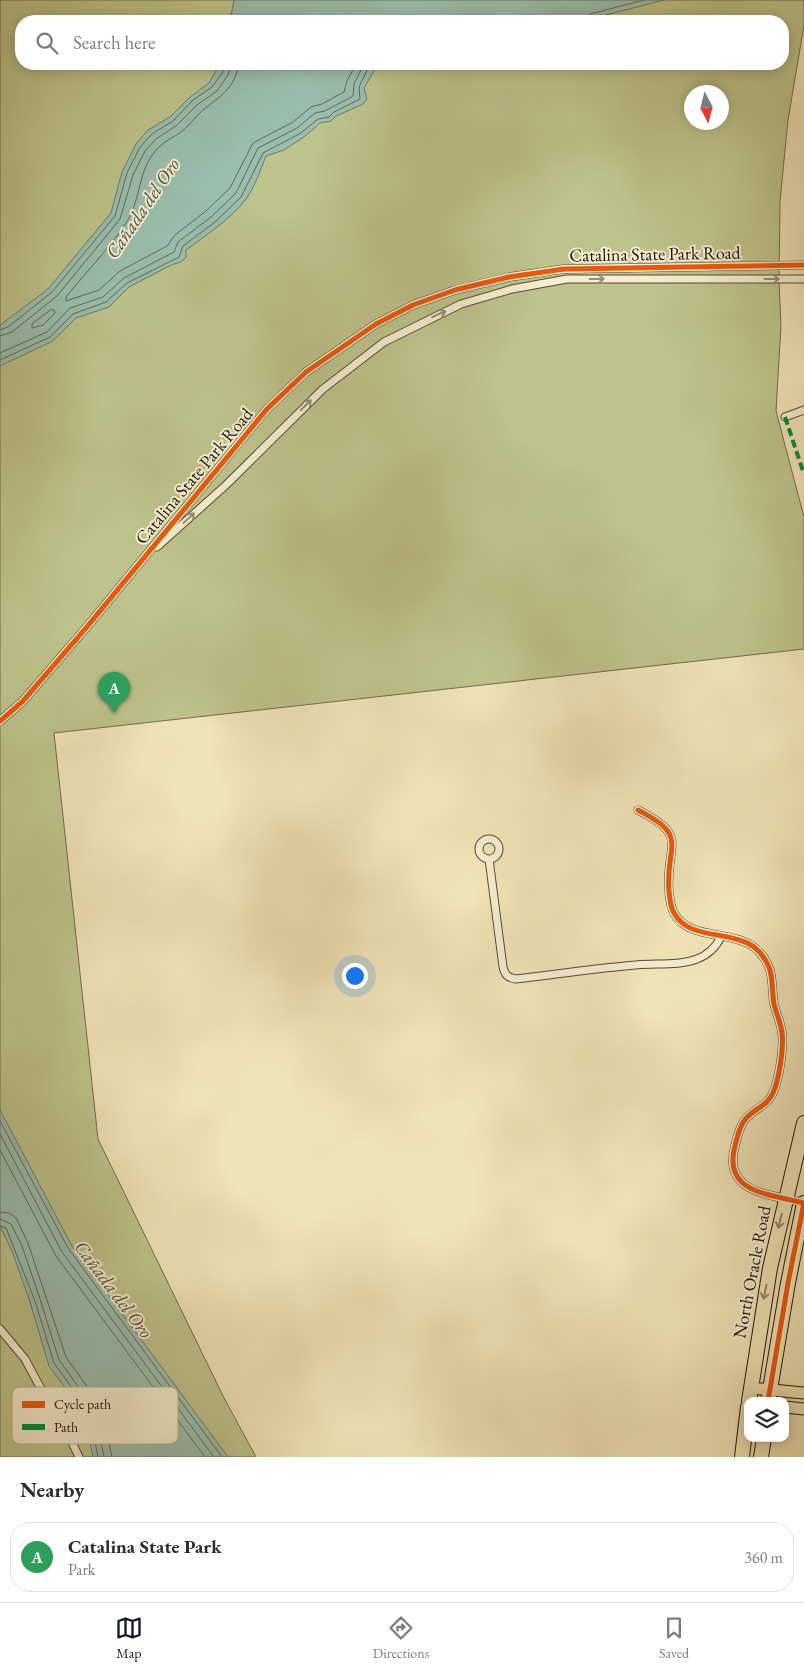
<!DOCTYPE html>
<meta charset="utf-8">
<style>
body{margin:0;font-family:"EB Garamond",serif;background:#f2f2f3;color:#2b2b33}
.controls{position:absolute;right:15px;bottom:15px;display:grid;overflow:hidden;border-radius:10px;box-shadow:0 2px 12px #0003}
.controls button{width:45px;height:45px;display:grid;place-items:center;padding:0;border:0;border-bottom:1px solid #e1e1e2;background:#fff;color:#2b2b33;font:25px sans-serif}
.compass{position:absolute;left:684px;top:85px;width:45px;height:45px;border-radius:50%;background:#fff;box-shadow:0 2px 12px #0003;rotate:173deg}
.you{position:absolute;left:354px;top:975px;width:18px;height:18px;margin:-12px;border:4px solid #fff;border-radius:50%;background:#1a73e8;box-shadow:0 0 0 8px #1a73e833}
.badge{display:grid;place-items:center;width:32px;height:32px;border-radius:50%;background:#111827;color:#fff;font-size:16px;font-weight:700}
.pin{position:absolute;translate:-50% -41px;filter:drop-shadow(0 1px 2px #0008)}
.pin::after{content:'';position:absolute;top:26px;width:18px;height:15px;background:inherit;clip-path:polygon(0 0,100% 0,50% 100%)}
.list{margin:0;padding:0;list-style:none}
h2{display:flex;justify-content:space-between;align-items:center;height:65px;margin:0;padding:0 20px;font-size:21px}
h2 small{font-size:16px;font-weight:400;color:#7c7c81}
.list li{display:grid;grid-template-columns:32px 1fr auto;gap:15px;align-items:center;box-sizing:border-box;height:70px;margin:0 10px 10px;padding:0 10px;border:1px solid #e1e1e2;border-radius:20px}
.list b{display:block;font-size:19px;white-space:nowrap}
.list p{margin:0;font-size:16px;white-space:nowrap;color:#7c7c81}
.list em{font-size:16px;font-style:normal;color:#7c7c81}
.icon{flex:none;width:28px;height:28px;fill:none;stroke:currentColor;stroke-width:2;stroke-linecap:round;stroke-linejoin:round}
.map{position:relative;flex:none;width:804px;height:1457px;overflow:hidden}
.search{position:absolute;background:#fff;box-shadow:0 2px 12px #0003;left:15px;right:15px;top:15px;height:55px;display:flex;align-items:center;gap:12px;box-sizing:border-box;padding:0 18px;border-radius:20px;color:#7c7c81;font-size:19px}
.sheet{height:145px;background:#fff}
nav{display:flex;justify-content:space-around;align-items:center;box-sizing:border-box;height:70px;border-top:1px solid #e1e1e2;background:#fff;font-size:14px;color:#7c7c81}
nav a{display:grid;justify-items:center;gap:2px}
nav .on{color:#111827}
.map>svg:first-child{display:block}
</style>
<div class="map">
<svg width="804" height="1457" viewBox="0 0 804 1457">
<rect width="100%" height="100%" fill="#f0e3b6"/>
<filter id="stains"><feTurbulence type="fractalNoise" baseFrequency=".004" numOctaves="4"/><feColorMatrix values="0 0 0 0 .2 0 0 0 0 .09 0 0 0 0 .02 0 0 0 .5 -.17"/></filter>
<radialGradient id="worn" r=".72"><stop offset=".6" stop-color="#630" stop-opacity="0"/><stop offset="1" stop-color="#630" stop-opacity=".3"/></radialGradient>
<!-- green -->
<path fill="#bdc38b" stroke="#706c4c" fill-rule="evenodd" d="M 0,0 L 804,0 L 804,25 L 788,120 L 780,201 L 779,282 L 781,326 L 776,411 L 804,517 L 804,649 L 54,733 L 98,1139 L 224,1398 L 256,1457 L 0,1457 ZM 21,21 L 783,21 L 783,64 L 21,64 ZM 692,92 L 722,92 L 722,122 L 692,122 Z"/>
<!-- water -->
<path fill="#9abeae" stroke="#6a7b6d" d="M 234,0 L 664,0 L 583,21 L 230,21 Z
M 220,64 L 375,64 L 375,69 L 364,88 L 367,99 L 363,104 L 336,116 L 331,121 L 320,123 L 304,137 L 284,150 L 266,156 C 260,171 255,186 246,199 C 231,219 206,235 186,250 L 186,257 L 181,262 L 171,265 L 129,287 L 109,307 L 76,318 L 53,341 L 0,366 L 0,325 L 48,289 L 111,213 L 122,172 L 136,144 L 148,130 L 170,117 L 190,97 L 209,83 Z
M 0,1110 L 72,1246 L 228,1457 L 93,1457 L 84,1413 L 49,1366 L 30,1302 L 12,1251 L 0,1226 Z"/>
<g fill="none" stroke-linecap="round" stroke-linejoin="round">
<!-- shore -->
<path stroke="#5e6a5d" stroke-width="1" d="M 586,21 L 590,14 L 644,0
M 238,64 C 237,87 218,98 203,110 C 195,117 189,126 181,132 C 174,137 165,141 159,147 C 137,168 142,199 126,223 C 109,249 85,273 66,297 L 66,301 L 99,290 L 120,271 L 167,246 L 175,235 L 206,211 L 230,188 L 253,143 L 293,122 L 311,107 L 322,104 L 344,92 L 347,81 L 356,64
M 51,310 L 54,310 L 55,313 L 43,325 L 32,328 L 32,324 Z
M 0,330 L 8,327 L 52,292 L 115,216 L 127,173 L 140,147 L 152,134 L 173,121 L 193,100 L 212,87 L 223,72 L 224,64
M 0,336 L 12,332 L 57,296 L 120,219 L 133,175 L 145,151 L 156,139 L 176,126 L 197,105 L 217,91 L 228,75 L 231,64
M 0,353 L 47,332 L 70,308 L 103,297 L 124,278 L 174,252 L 178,242 L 211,217 L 236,193 L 258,148 L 297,128 L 315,113 L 325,111 L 353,96 L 354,84 L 364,64
M 0,360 L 50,337 L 73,314 L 106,302 L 127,283 L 179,257 L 183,246 L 215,222 L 241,197 L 263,153 L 301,133 L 318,119 L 329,117 L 334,112 L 360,99 L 359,87 L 370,64
M 0,1121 L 68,1248 L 222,1457
M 0,1134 L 62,1252 L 214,1457
M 0,1150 L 56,1256 L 205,1457
M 0,1212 L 9,1213 L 16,1218 L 28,1243 L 66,1357 L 101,1406 L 112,1457
M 0,1219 L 11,1224 L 22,1246 L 40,1299 L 59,1360 L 94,1409 L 104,1457
M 0,1226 L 6,1228 L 35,1301 L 54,1363 L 89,1411 L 98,1457"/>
<defs>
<path id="street" d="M 785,417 L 804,410
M 157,547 L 226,485 L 323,389 L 384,342 L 461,304 L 512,289 L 567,279 L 804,279
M 0,721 L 23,701 L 86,628 L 267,409 L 306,372 L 376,324 L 413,305 L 455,290 L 509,277 L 564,269 L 804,265
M 638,810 C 691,837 665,844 669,891 C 670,899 670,906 674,913 C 694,949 752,919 770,970 C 773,981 772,992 774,1004 C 776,1013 781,1023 782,1033 C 784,1047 779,1080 773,1093 C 767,1107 752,1109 744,1121 C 739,1128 737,1138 735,1146 C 722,1194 771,1194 804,1203
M479 849a10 10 0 1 1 20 0a10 10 0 1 1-20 0Z
M 489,859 L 503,967 C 505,975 507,977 515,979 C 555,975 596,968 636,965 C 656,963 678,966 697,959 C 708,955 716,947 721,937
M 0,1329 L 25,1359 L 40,1387 L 54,1405 L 79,1457"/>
<path id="primary" d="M 750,1388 L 804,1393
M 785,1407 L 804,1409"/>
<path id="highway" d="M 749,1401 L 770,1268 L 804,1123
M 768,1401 L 788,1283 L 804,1203
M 742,1457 L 748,1407
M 761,1457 L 764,1438"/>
</defs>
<!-- street casing -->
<use href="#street" stroke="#564936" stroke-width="9"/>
<!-- primary casing -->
<use href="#primary" stroke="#22160c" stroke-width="13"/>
<!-- highway casing -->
<use href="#highway" stroke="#22160c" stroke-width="16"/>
<!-- street -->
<use href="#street" stroke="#f5edd0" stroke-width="7"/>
<!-- primary -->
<use href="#primary" stroke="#f0e3b6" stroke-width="11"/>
<!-- highway -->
<use href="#highway" stroke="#f0e3b6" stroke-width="14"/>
<!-- quiet -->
<path stroke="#00873e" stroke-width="4" stroke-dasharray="8 4" stroke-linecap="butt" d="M 785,417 L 804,474"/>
<defs>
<path id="cycleway" d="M 0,721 L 23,701 L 86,628 L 267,409 L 306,372 L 376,324 L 413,305 L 455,290 L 509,277 L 564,269 L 804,265
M 638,810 C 691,837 665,844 669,891 C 670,899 670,906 674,913 C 694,949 752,919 770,970 C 773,981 772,992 774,1004 C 776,1013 781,1023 782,1033 C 784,1047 779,1080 773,1093 C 767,1107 752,1109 744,1121 C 739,1128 737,1138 735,1146 C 722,1194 771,1194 804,1203
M 768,1401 L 788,1283 L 804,1203"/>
</defs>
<!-- cycleway casing -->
<use href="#cycleway" stroke="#f5edd0" stroke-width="8"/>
<!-- cycleway -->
<use href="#cycleway" stroke="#e8590c" stroke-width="5"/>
</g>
<!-- one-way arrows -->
<defs><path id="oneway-shaft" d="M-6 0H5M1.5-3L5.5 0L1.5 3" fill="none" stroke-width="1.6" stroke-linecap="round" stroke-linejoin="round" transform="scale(1.25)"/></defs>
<g stroke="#968c78">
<use href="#oneway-shaft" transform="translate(597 279)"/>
<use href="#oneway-shaft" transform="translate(772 279)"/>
<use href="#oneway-shaft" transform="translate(439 314) rotate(-24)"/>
<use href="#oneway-shaft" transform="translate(306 405) rotate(-45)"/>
<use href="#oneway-shaft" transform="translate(189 518) rotate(-42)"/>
</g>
<g stroke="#93876a">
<use href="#oneway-shaft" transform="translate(780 1221) rotate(104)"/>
<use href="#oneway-shaft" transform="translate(765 1292) rotate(101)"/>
</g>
<g text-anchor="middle" stroke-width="4" stroke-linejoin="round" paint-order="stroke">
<!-- street labels -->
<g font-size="18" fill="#22160c" stroke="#f5edd0">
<text transform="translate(655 254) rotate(-1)" y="6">Catalina State Park Road</text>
<text transform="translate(194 476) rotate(-50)" y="6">Catalina State Park Road</text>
<text transform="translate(752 1272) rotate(-79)" y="6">North Oracle Road</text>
</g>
<!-- water labels -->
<g font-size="19" font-style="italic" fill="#4c5145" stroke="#f5edd0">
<text transform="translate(142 208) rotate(-56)" y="7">Cañada del Oro</text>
<text transform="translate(114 1289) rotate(53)" y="7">Cañada del Oro</text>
</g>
</g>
<!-- legend -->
<rect x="12" y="1387" width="166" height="57" rx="8" fill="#f5edd0" stroke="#b6ac95" stroke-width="1"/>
<rect x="22" y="1401" width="23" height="7" fill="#e8590c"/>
<rect x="22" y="1424" width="23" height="6" fill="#00873e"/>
<g font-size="14" fill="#22160c">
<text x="54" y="1409">Cycle path</text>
<text x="54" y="1432">Path</text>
</g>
<rect width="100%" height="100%" filter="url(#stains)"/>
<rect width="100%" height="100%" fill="url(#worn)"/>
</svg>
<div class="controls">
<button><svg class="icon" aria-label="layers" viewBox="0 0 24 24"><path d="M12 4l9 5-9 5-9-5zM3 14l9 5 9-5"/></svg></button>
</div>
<svg class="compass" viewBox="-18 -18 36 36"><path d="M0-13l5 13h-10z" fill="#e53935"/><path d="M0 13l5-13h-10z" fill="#7c7c81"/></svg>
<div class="you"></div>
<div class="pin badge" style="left:114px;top:713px;background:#2e9e5b">A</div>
<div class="search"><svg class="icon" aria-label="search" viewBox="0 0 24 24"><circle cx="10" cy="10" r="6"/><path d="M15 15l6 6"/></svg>Search here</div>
</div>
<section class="sheet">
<h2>Nearby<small></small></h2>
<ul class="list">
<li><span class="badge" style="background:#2e9e5b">A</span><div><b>Catalina State Park</b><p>Park</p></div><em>360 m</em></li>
</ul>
</section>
<nav>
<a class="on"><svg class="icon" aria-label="map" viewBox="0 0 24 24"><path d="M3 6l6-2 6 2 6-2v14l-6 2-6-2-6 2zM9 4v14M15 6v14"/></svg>Map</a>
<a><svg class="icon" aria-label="directions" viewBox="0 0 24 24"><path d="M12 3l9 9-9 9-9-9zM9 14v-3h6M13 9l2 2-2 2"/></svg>Directions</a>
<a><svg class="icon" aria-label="saved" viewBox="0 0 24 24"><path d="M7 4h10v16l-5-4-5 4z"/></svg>Saved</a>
</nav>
